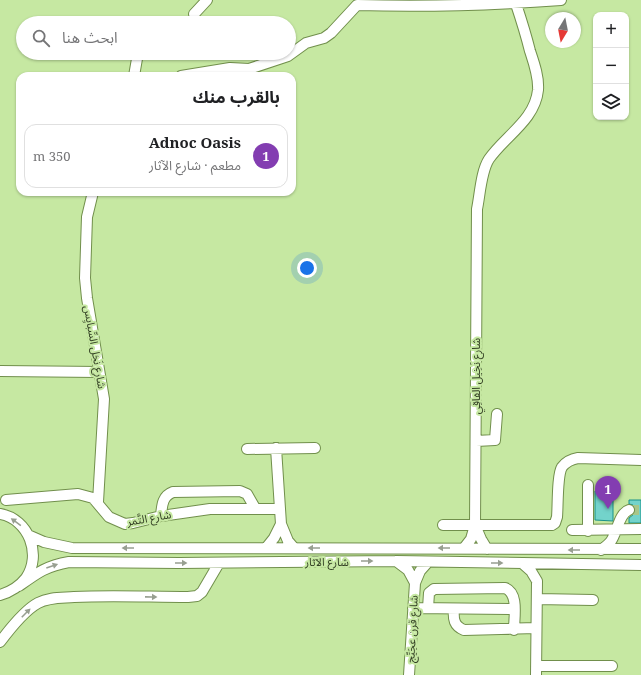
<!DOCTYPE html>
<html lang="ar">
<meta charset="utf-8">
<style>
body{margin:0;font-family:"Noto Serif","Noto Sans Arabic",serif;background:#f6f6f6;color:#202124;direction:rtl}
.controls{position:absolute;right:12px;top:12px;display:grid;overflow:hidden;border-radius:8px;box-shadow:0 1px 3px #0004}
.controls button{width:36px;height:36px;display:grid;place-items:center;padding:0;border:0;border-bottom:1px solid #e0e0e0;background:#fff;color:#202124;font:20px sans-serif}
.compass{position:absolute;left:545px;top:12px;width:36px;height:36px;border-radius:50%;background:#fff;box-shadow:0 1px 3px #0004;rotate:190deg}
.you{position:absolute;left:307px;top:268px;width:14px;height:14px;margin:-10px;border:3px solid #fff;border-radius:50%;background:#1a73e8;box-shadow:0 0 0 6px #1a73e833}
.badge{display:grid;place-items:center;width:26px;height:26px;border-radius:50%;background:#833db1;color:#fff;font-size:13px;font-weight:700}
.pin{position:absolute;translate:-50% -33px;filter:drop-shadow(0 1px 2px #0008)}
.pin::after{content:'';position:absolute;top:21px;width:14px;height:12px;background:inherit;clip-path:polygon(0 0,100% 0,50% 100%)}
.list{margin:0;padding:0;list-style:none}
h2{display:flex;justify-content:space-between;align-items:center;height:52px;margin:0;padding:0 16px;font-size:17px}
h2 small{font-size:13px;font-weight:400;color:#757577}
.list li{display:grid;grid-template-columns:26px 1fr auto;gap:12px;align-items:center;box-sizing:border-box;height:64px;margin:0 8px 8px;padding:0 8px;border:1px solid #e0e0e0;border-radius:12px}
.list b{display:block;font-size:15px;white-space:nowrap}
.list p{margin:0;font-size:13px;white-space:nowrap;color:#757577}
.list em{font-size:13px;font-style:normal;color:#757577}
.icon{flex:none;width:22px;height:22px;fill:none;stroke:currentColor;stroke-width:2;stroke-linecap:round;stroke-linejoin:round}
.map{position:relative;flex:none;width:641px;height:675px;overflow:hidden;direction:ltr}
.search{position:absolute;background:#fff;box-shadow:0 1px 3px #0004;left:16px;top:16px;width:280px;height:44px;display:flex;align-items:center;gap:10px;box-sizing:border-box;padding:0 14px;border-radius:22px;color:#757577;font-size:15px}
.panel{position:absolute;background:#fff;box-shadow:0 1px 3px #0004;left:16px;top:72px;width:280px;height:124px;border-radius:12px;direction:rtl}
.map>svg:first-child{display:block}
</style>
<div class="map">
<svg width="641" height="675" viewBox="0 0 641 675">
<rect width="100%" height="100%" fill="#c6e8a2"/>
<!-- building -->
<path fill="#73d3cb" stroke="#19928b" d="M 613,490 L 613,521 L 595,520 L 595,491 Z
M 629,500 L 641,500 L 641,523 L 629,523 L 629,518 L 634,514 L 635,510 L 633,505 L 629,504 Z"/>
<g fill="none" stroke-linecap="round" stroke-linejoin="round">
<!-- minor-tunnel -->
<path stroke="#a8c689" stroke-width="10" stroke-dasharray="10 5" stroke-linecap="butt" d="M 629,510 L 641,510"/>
<defs>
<path id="minor" d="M 194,14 L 207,0
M 134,76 L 138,53
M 181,76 L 230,68 L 249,69 L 288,56 L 306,43 L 324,38 L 331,33 L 357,5 C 425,7 493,5 561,0
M 93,192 L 87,217 L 85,278 L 87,298 L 104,399 L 98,502
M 0,371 L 99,372
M 476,441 L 495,440 L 497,414
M 276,448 L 281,524 L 288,541 L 294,548
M 247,449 L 315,448
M 6,500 L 78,494 L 93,498 L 109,517 L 125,524 L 133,523 L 161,516 L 210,509 L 280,509
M 0,514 C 29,519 42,555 26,578 C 19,587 10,592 0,595
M 161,516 C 162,506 162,496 173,492 L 240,491 L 247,494 L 255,508
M 443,525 L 552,525 L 555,523 L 557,517 C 558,507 557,475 562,467 C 566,462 572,459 578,458 L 641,460
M 475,525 L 481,539 L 487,549
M 572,530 L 641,529
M 588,531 L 588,485
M 28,535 L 44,542 L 72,548 L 641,549
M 266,548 L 274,538 L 281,524
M 464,548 L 471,539 L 475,525 L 477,209 C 480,195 481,171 489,159 C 505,136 535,120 538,90 C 539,77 534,63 530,51 C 526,35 521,19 516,4
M 601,550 C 605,547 609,544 611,541 C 617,533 619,513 629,510
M 396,561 L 408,570 L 415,583
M 522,563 L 531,571 L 537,581 L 536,675
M 19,586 C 37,573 46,566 69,562 L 179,563 L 396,561 L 641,565
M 537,599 L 593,600
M 413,608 L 514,609
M 428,608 L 429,593 L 434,589 L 505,588 C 519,593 514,617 514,630
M 454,609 C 453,619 454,626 464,630 L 536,628
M 0,642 C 9,630 25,610 38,603 C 49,597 62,598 74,597 C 112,595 150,597 188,597 L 197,596 L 202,592 L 219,563
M 536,666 L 612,666
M 409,675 L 415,583 L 420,571 L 428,562"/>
</defs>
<!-- minor casing -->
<use href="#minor" stroke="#718f4c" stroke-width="12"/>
<!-- minor -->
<use href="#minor" stroke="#fff" stroke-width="10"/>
</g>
<!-- one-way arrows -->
<defs><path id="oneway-solid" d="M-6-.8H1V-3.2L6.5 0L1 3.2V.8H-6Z"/></defs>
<g fill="#989f91">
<use href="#oneway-solid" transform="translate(16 522) rotate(-144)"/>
<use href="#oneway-solid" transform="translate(128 548) rotate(-180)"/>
<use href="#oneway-solid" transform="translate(314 548) rotate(-180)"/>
<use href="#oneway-solid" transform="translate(444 548) rotate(-180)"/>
<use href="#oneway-solid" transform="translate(574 550) rotate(-180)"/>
<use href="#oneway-solid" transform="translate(367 561)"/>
<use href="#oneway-solid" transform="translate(181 563)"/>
<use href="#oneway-solid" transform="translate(497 563)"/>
<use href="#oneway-solid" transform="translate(52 566) rotate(-19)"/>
<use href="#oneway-solid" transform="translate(151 597) rotate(1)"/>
<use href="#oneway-solid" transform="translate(26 613) rotate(-45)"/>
</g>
<g text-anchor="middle" stroke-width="4" stroke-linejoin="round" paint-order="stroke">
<!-- street labels -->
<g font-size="11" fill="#323f23" stroke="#c6e8a2">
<text transform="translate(95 347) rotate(80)" y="4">شارع نَخل السِّبايِس</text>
<text transform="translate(476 376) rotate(-90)" y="4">شارع نَخِيل الفاقِي</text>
<text transform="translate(149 518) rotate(-10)" y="4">شارع التَّمر</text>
<text x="327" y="566">شارع الآثار</text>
<text transform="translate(412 629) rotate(-87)" y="4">شارع قرن عجَيِّج</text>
</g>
</g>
</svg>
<div class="controls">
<button>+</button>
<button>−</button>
<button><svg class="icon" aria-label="layers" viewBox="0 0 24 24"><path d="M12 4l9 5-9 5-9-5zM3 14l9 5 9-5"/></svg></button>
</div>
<svg class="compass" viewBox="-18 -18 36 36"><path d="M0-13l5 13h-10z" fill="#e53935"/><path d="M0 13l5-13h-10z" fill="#757577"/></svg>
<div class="you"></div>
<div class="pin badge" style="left:608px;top:509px">1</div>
<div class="search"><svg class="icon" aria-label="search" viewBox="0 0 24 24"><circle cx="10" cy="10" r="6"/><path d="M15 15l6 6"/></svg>ابحث هنا</div>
<section class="panel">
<h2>بالقرب منك<small></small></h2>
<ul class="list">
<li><span class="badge">1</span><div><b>Adnoc Oasis</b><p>مطعم · شارع الآثار</p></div><em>350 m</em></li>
</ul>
</section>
</div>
